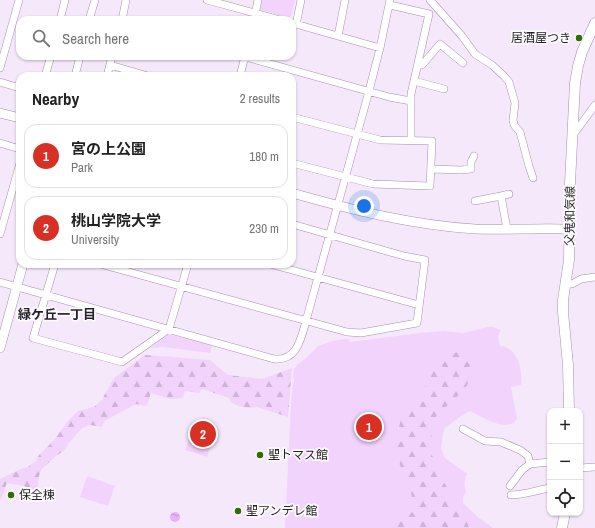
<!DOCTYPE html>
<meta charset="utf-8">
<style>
body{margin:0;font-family:"Archivo Narrow","Noto Sans JP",sans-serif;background:#f2f2f2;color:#222}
.controls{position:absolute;right:12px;bottom:12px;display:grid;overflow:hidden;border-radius:8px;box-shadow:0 1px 3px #0004}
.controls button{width:36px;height:36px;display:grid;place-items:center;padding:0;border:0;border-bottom:1px solid #e0e0e0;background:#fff;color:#222;font:20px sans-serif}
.you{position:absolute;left:364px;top:206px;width:14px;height:14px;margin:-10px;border:3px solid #fff;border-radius:50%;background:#1a73e8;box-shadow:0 0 0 6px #1a73e833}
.badge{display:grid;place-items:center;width:26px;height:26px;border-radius:50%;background:#d93025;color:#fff;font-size:13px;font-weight:700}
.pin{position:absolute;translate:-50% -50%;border:2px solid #fff;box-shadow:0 1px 4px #0006}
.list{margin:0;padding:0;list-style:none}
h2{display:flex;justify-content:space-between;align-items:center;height:52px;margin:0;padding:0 16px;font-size:17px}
h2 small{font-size:13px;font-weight:400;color:#767676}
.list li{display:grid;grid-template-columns:26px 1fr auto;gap:12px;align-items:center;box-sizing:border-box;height:64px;margin:0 8px 8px;padding:0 8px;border:1px solid #e0e0e0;border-radius:12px}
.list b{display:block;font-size:15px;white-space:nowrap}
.list p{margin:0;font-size:13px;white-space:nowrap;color:#767676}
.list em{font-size:13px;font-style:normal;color:#767676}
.icon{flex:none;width:22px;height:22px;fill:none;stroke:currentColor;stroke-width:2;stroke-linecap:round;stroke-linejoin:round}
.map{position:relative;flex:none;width:595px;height:528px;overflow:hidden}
.search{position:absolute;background:#fff;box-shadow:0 1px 3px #0004;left:16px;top:16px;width:280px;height:44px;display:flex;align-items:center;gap:10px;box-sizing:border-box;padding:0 14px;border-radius:12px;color:#767676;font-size:15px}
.panel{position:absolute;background:#fff;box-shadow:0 1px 3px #0004;left:16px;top:72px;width:280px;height:196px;border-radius:12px}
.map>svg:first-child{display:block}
</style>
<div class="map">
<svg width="595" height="528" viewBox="0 0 595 528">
<defs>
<pattern id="forest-firs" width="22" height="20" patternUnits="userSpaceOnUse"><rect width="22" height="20" fill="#f1d3fb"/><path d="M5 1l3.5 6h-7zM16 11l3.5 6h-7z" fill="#ceb5d7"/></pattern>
<pattern id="water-ripples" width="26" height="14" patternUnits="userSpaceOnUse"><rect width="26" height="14" fill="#e8affc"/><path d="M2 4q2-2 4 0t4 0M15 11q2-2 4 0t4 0" fill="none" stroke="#c796d8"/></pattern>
</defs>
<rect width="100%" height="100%" fill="#f6e8fb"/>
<!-- green -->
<path fill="#f1d3fb" d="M 262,0 L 295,0 L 291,16 L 288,18 L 262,11 L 260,8 Z
M 488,327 L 493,327 L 501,330 C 497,336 498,340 500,346 C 518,347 523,371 521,385 L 511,387 L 517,419 C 516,420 515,422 513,423 C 501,430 481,416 470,411 L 461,416 L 445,428 L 443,434 L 441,448 L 445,458 L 467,474 C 464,481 464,485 466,492 L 463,497 L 463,503 L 479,518 L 493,528 L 285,528 L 291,404 L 292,389 L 294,381 L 293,374 L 294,369 L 297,365 L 306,358 L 318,346 L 333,341 L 344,339 L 349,339 L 350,342 L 420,333 L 444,331 L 463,333 Z
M 168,335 L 172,335 L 212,345 L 210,353 L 163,347 L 151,348 Z
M 195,422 L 216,429 L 207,457 L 185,450 Z
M 87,476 L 115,486 L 108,506 L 80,497 Z"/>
<!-- forest -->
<path fill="url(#forest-firs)" d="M 473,351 L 475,364 L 466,388 L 436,416 L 429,448 L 442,479 L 465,516 L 469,528 L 386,528 L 393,520 L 413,512 L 411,490 L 402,471 L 395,451 L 401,415 L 418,401 L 434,370 L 452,353 Z
M 145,355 L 210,360 L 228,375 L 262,379 L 292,368 L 288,417 L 257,407 L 250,408 L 238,406 L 230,402 L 229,398 L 202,389 L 199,393 L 185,391 L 183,398 L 170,399 L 151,393 L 147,406 L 136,404 L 108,419 L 104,422 L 102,427 L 90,425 L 82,428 L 68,444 L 65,450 L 56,456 L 42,469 L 39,476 L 38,485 L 36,491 L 24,486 L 7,483 L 0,501 L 0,479 L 23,468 L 28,467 L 36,461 L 39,455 L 54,440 L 68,421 L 78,411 L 94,407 L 101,401 L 114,378 Z"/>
<!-- water -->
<path fill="url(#water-ripples)" d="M170 517a5 5 0 1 1 10 0a5 5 0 1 1-10 0Z"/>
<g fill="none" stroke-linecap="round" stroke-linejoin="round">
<defs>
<path id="minor" d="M 207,0 L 280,20
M 430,0 L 462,36 L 475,54 L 492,65 L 504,76 L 509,82 L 515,103 L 513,120 L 514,125 L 520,132 L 529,166 L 533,178
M 390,5 L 429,14 L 411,94 L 411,141
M 60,20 L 65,0
M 89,20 L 95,0
M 122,20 L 126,0
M 254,20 L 258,0
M 292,23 L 380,48
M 296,25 L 301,0
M 338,36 L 345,0
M 242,56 L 389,97 L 411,101
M 418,64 L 422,65 L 440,44 L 463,63
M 110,65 L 148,76
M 0,68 L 19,0
M 45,76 L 51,56
M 75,76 L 80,56
M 107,76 L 112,56
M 240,76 L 245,56
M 414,81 L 444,89
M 0,82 L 20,88
M 292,117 L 357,134 L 380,140 L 432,141 L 430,186 L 373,184 L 292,163
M 573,135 L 595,105
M 0,143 L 20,149
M 431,169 L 461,170 L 471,169 L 471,162 L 474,156
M 501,196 L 509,194
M 475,201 L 501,196 L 507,229
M 0,234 L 20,163
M 55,264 L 33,338 L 122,362 L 169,329 L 188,264
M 100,264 L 347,332 L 361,333 L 417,323 L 425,260 L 404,256 L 292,224
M 270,264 L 419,305
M 0,282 L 274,359 C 297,361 301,339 306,321 L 369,91 L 380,48 L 390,0
M 565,284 L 572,284 L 581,279 L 595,277
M 463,429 L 485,441 L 501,442 L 520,450 L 528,456 L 530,464
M 580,468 L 595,467
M 510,486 L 522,470 L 530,464 L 550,462
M 511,495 C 524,495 537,490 550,488"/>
<path id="tertiary" d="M 0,113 L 20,118
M 292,193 C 352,210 412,225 475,229 C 506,230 538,228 569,229
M 0,348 L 23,264"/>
<path id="secondary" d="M 569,411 L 568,365 L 563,312 L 563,300 L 569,260 L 570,183 L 575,83 L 578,66 L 582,52 L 595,23
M 562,528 L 565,513"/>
</defs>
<!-- minor casing -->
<use href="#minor" stroke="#a590ad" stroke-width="8"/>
<!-- tertiary casing -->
<use href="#tertiary" stroke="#a590ad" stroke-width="10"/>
<!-- secondary casing -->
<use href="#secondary" stroke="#a590ad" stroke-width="11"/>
<!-- minor -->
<use href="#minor" stroke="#fff" stroke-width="7"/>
<!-- tertiary -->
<use href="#tertiary" stroke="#fff" stroke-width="9"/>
<!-- secondary -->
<use href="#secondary" stroke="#fff" stroke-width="10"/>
</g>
<!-- markers -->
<g fill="#2f6e02" stroke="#fbfbfb" stroke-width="1.5">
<circle cx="579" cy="38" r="4"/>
<circle cx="260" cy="455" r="4"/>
<circle cx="11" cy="495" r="4"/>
<circle cx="238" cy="511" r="4"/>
</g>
<g text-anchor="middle" stroke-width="3.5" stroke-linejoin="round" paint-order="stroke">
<!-- poi labels -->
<g font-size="12" fill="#261e29" stroke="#fbfbfb" text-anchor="start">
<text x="571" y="42" text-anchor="end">居酒屋つき</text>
<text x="268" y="459">聖トマス館</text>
<text x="19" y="499">保全棟</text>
<text x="246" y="515">聖アンデレ館</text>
</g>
<!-- street labels -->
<g font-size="12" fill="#261e29" stroke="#fbfbfb">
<text transform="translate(570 216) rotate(-89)" y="4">父鬼和気線</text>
</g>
<!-- neighbourhood labels -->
<g font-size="13" font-weight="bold" fill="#261e29" stroke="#fbfbfb">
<text x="57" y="319">緑ケ丘一丁目</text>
</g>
</g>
</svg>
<div class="controls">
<button>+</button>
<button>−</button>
<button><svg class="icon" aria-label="locate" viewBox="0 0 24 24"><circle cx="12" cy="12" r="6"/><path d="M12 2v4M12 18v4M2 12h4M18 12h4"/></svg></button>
</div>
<div class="you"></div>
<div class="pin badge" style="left:369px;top:427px">1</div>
<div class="pin badge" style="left:203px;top:434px">2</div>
<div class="search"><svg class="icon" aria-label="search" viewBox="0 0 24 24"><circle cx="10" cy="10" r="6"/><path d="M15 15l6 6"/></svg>Search here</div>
<section class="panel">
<h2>Nearby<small>2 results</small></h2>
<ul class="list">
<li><span class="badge">1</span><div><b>宮の上公園</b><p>Park</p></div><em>180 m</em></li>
<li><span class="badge">2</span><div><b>桃山学院大学</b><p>University</p></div><em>230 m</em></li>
</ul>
</section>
</div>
